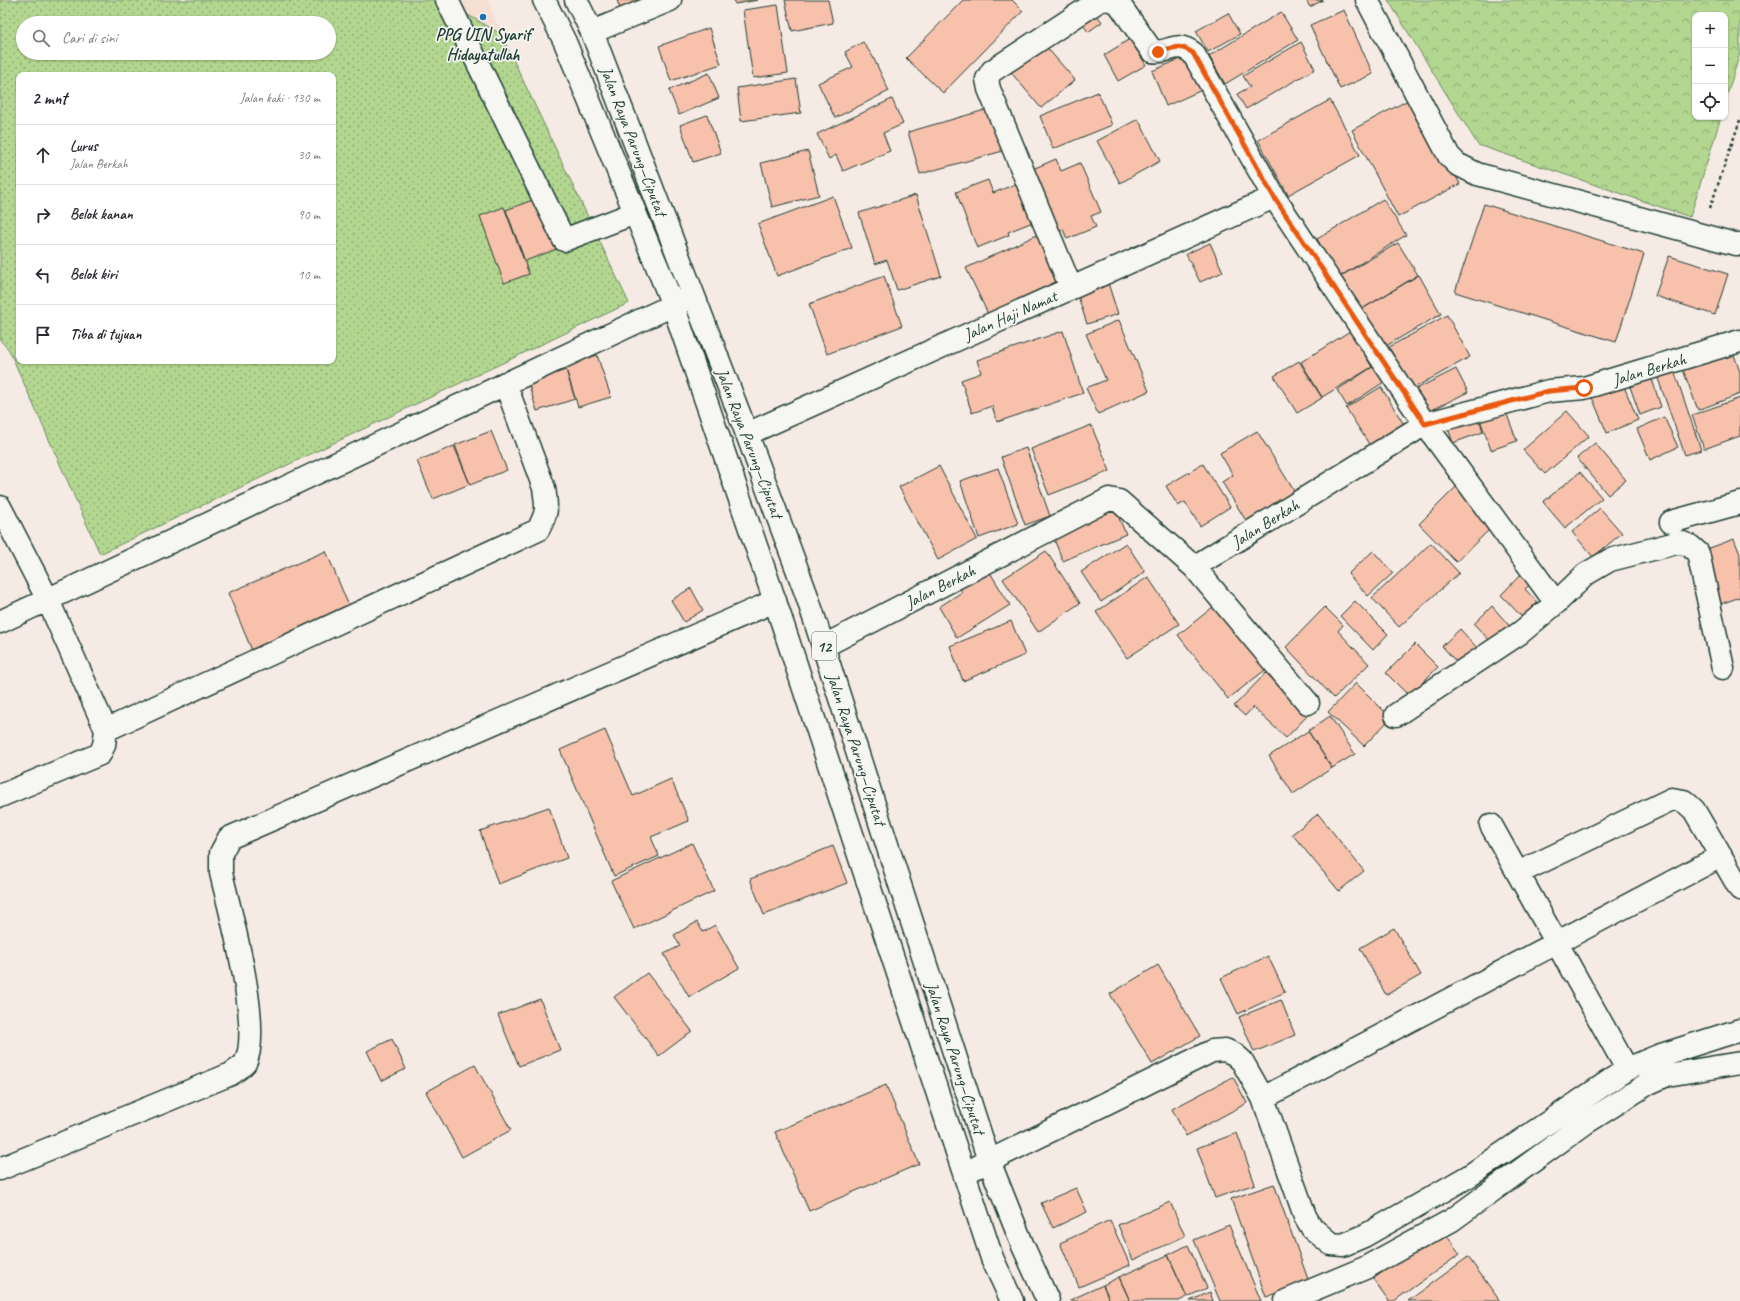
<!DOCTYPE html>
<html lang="id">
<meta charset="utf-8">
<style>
body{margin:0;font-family:Caveat,sans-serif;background:#f7f7f7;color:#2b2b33}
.controls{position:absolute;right:12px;top:12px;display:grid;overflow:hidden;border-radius:8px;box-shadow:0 1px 3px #0004}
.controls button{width:36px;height:36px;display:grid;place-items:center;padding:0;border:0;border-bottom:1px solid #e1e1e2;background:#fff;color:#2b2b33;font:20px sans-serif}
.stop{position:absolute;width:12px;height:12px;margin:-9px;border:3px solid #ea580c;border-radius:50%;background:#fff}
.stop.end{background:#ea580c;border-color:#fff;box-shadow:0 1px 4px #0008}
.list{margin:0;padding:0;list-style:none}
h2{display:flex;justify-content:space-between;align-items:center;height:52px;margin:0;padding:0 16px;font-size:17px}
h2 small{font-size:13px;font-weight:400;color:#7c7c81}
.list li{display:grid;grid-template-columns:26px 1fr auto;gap:12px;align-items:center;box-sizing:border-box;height:60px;padding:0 16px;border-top:1px solid #e1e1e2}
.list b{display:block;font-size:15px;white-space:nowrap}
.list p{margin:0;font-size:13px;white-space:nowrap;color:#7c7c81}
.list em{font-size:13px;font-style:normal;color:#7c7c81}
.icon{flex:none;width:22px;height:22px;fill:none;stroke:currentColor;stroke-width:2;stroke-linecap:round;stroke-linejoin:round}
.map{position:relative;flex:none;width:1740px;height:1301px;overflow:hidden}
.search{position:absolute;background:#fff;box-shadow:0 1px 3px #0004;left:16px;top:16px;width:320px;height:44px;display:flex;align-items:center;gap:10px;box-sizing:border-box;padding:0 14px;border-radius:22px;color:#7c7c81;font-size:15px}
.panel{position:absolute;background:#fff;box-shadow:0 1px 3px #0004;left:16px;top:72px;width:320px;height:292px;border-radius:8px}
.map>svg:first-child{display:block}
</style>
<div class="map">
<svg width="1740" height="1301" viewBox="0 0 1740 1301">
<defs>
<pattern id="grass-dots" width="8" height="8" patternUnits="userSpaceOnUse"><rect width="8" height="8" fill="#b3d690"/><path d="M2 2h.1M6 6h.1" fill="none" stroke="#91af76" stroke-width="1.8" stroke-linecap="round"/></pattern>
<pattern id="park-crowns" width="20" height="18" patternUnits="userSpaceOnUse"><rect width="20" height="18" fill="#b3d690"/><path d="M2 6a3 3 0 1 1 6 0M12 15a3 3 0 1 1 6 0" fill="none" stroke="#91af76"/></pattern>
</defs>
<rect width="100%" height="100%" fill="#f6ebe4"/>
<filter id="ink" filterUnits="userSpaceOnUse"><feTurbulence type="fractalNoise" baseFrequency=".025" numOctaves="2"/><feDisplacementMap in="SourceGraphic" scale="8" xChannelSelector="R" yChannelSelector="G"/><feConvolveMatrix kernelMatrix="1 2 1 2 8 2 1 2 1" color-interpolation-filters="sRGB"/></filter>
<g filter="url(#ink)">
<!-- built -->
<path fill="#f7ded3" d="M 442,0 L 488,0 L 501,34 Z"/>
<!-- grass -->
<path fill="url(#grass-dots)" stroke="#698a62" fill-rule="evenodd" d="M 0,0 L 442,0 L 501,34 L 629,303 L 100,554 L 9,350 L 0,340 ZM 23,23 L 329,23 L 329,53 L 23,53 ZM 19,75 L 333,75 L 333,361 L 19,361 Z"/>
<!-- park -->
<path fill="url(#park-crowns)" stroke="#698a62" d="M 1388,0 L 1740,0 L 1740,53 L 1725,102 L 1725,15 L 1695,15 L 1695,117 L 1721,117 L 1690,217 L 1478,145 Z"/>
<!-- building -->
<path fill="#f8c1ac" stroke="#1f3d34" d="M 617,0 L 649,0 L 621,11 Z
M 734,0 L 758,0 L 735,4 Z
M 785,0 L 828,0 L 833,23 L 792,31 Z
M 963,0 L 1012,0 L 1023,11 L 943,93 L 906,58 Z
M 1306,0 L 1323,0 L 1310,7 Z
M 778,5 L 788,73 L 753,78 L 743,10 Z
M 1344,10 L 1373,74 L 1340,89 L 1310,25 Z
M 1094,11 L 1102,22 L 1088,32 L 1081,21 Z
M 1281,12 L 1298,40 L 1225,84 L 1209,56 Z
M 1228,13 L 1240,34 L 1208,52 L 1196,31 Z
M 709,28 L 721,64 L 671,81 L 659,46 Z
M 1130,39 L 1146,65 L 1118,81 L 1104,55 Z
M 863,42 L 873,57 L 889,91 L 835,118 L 818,83 L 853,67 L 845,52 Z
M 1042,42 L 1075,80 L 1041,108 L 1009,70 Z
M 1301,42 L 1315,69 L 1246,109 L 1237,94 L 1250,87 L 1243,76 Z
M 1187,56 L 1202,90 L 1166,106 L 1152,71 Z
M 709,73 L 719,98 L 679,115 L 669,90 Z
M 796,79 L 801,113 L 741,121 L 737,88 Z
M 1098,92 L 1112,125 L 1053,149 L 1040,116 Z
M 1414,97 L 1460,184 L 1398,217 L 1352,130 Z
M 892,99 L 903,124 L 883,133 L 890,151 L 843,171 L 836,155 L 829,159 L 817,134 Z
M 1330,100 L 1360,155 L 1288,195 L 1258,140 Z
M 992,108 L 1003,151 L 920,174 L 908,132 Z
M 707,115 L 721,153 L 693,162 L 680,125 Z
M 1138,119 L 1160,161 L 1120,183 L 1097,141 Z
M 808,151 L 819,195 L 772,207 L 761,163 Z
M 1056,159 L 1061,171 L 1080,163 L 1101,212 L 1091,216 L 1096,227 L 1067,239 L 1063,229 L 1055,232 L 1028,171 Z
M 988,180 L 993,193 L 1018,183 L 1033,222 L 1008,232 L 1009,235 L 977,248 L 956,192 Z
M 916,195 L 941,276 L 897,290 L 887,260 L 875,264 L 859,213 Z
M 833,196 L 852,248 L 777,276 L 758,224 Z
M 538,198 L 557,249 L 525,261 L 506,210 Z
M 1383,199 L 1406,235 L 1339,277 L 1317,239 Z
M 1484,204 L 1644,254 L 1616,342 L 1455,292 Z
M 504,207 L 529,274 L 504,283 L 480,216 Z
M 1041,233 L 1062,280 L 988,314 L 966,268 Z
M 1210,243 L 1223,272 L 1200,282 L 1186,254 Z
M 1398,243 L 1418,275 L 1359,311 L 1339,277 Z
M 1669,256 L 1728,274 L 1715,315 L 1655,296 Z
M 1419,275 L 1441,314 L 1379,350 L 1357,312 Z
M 884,276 L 902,326 L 827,354 L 809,304 Z
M 1107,280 L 1118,314 L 1087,324 L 1076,290 Z
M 1447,315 L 1470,357 L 1412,389 L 1389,347 Z
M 1119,320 L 1149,391 L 1098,414 L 1086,388 L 1106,380 L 1086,334 Z
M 1063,331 L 1083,393 L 997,422 L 992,406 L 972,413 L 961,380 L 981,373 L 977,360 Z
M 1350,331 L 1372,367 L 1322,397 L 1301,362 Z
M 1732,349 L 1740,372 L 1740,394 L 1698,410 L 1682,367 Z
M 597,355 L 611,397 L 578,407 L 565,366 Z
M 1299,361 L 1322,398 L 1297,413 L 1274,376 Z
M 1672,364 L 1701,450 L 1685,455 L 1655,370 Z
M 1374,366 L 1384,382 L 1347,406 L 1337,390 Z
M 1456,369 L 1468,392 L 1424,414 L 1412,391 Z
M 566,370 L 575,399 L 537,411 L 528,382 Z
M 1650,373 L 1661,407 L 1640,415 L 1628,381 Z
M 1622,382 L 1638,420 L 1607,433 L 1591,395 Z
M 1381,387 L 1408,431 L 1374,452 L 1346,408 Z
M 1740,398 L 1740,436 L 1704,449 L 1692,415 Z
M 1504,407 L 1517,441 L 1491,450 L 1479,417 Z
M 1567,411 L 1589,436 L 1545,474 L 1523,450 Z
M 1478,414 L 1483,432 L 1453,443 L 1447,425 Z
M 1664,417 L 1678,447 L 1650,460 L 1637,429 Z
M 1091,425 L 1110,471 L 1049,495 L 1031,449 Z
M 491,431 L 507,470 L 470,485 L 455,445 Z
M 1257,431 L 1298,497 L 1250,527 L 1222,482 L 1233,475 L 1220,453 Z
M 1595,443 L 1626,480 L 1608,495 L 1577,458 Z
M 454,446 L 470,484 L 433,499 L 417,461 Z
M 1026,448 L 1050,516 L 1025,525 L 1001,457 Z
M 1203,464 L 1230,507 L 1200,526 L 1185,502 L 1178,506 L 1166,486 Z
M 939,466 L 977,539 L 938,560 L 899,487 Z
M 998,468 L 1018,524 L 979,538 L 960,481 Z
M 1580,472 L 1602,498 L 1565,528 L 1543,502 Z
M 1456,487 L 1494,525 L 1456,562 L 1419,524 Z
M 1113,505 L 1126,534 L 1063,561 L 1051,532 Z
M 1600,508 L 1622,533 L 1593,557 L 1572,532 Z
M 1734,539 L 1740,554 L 1740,597 L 1718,605 L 1699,552 Z
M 1126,543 L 1145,572 L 1101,602 L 1081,572 Z
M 1431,543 L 1459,573 L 1399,627 L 1372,598 Z
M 326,551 L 351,611 L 253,653 L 228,593 Z
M 1046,551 L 1080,603 L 1038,632 L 1003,579 Z
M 1373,551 L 1393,573 L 1368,596 L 1348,574 Z
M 986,566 L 1010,605 L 957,638 L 939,607 L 962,592 L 957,584 Z
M 1524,571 L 1534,581 L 1525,589 L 1537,602 L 1522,617 L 1501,595 Z
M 1148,577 L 1179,624 L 1127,658 L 1096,612 Z
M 691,588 L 703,610 L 684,622 L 671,600 Z
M 1355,601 L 1388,634 L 1373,650 L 1340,616 Z
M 1218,603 L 1269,667 L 1228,699 L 1178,635 Z
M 1492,606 L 1513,630 L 1495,646 L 1474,624 Z
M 1325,607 L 1343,625 L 1338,631 L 1369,664 L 1334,698 L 1286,647 Z
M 1011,621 L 1025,655 L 963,681 L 950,646 Z
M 1460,629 L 1478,649 L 1460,666 L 1442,646 Z
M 1415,644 L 1438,667 L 1409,696 L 1386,673 Z
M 1266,673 L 1309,714 L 1286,738 L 1253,707 L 1245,716 L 1234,706 Z
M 1356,683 L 1391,718 L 1364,746 L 1328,712 Z
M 1330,716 L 1355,754 L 1332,768 L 1308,731 Z
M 605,730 L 633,796 L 671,779 L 689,821 L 651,837 L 659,856 L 614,876 L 560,750 Z
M 1308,731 L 1332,768 L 1293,794 L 1269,756 Z
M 549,807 L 567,858 L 498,884 L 480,831 Z
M 1318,814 L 1364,871 L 1339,891 L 1292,834 Z
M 692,843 L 714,891 L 634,929 L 611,881 Z
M 833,846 L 847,883 L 764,915 L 750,879 Z
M 697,922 L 703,932 L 715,925 L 739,968 L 689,997 L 664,954 L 680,946 L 674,935 Z
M 1394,928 L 1421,975 L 1386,995 L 1360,948 Z
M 1268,956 L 1285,992 L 1238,1014 L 1221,978 Z
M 1158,965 L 1200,1036 L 1152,1064 L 1110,994 Z
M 647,973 L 692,1031 L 659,1056 L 614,997 Z
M 540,999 L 560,1050 L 519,1066 L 498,1015 Z
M 1281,1000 L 1295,1035 L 1254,1052 L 1239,1017 Z
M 392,1039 L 406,1069 L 381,1081 L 367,1051 Z
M 475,1065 L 511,1130 L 462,1157 L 426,1092 Z
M 1233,1077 L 1247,1103 L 1186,1136 L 1172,1109 Z
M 886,1085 L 919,1164 L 809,1211 L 775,1132 Z
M 1237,1133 L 1255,1184 L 1215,1198 L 1197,1148 Z
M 1274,1184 L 1309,1282 L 1266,1297 L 1231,1199 Z
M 1076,1188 L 1087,1212 L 1053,1228 L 1041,1203 Z
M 1170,1202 L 1185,1236 L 1133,1260 L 1118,1225 Z
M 1110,1220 L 1130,1265 L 1079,1287 L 1060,1243 Z
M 1229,1225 L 1261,1301 L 1220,1301 L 1194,1240 Z
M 1442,1229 L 1460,1254 L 1394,1301 L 1389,1301 L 1373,1279 Z
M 1188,1245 L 1207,1288 L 1187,1297 L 1168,1255 Z
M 1168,1255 L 1187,1297 L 1179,1301 L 1130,1301 L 1119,1277 Z
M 1468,1257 L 1500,1301 L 1408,1301 Z
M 1119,1277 L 1130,1301 L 1110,1301 L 1103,1285 Z
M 1103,1285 L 1110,1301 L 1070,1301 L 1070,1300 Z
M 1210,1292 L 1213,1301 L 1190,1301 Z"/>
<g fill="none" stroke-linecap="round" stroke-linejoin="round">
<defs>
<path id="minor" d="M 447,0 L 564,240 L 635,213
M 1111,0 L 1119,4 L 1152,51 C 1170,55 1174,39 1193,53 L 1274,197 L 1425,424 L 1556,603
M 1367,0 L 1449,156 L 1457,164 L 1477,174 L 1735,244 L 1740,244
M 592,32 L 670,0
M 1071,288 L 989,89 L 987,79 L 992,71 L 1100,0 L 1103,0
M 747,434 L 1274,197
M 0,507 L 47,598 L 106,730 L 104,745 L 100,754 L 0,796
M 1671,522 L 1740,503
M 1194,567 L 1308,703
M 0,622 L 673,305 L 691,298
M 824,646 L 1109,499 L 1119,501 L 1194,567 L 1425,424 L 1549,391 L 1584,388 L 1740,341
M 1396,715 L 1520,633 L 1556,603 L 1586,574 L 1610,560 L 1680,542 L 1690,546 L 1698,553 L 1723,668
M 106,730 L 538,530 C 548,511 547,509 544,488 L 505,383
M 1491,825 L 1627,1069
M 1518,873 L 1672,799 L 1684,801 L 1694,810 L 1740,889
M 1263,1098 L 1721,856
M 0,1169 L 231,1074 C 235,1071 242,1067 245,1063 C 263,1030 230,911 221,873 L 221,853 L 229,838 L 775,601
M 965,1173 L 1212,1051 L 1225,1050 L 1234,1054 L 1242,1061 L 1263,1098 L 1305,1216 L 1312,1228 L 1331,1244 L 1343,1245 L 1364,1236 L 1469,1176 L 1627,1069 L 1658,1056 L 1740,1030
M 1286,1301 L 1365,1268 L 1452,1220 L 1584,1124 L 1649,1083 L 1667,1075 L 1740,1063"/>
<path id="highway" d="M 544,0 L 565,42 L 673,305 L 775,601 L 992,1258 L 1012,1301
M 576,0 L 592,32 L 602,58 L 747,434 L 807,596 L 989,1161 L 1023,1246 L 1048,1301"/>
</defs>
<!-- minor casing -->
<use href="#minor" stroke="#1f3d34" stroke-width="25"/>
<!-- highway casing -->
<use href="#highway" stroke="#1f3d34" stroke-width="25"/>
<!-- path -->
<path stroke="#1f3d34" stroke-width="2.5" stroke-dasharray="3 3" stroke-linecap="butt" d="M 1710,208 L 1740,120"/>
<!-- minor -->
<use href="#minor" stroke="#f6f6f2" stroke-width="22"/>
<!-- highway -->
<use href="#highway" stroke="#f6f6f2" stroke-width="22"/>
</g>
</g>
<g fill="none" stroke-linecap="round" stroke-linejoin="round" filter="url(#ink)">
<!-- route -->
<path stroke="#ea580c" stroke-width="5" d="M 1158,52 C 1173,48 1179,43 1193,53 L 1274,197 L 1425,424 L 1549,391 L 1584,388"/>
</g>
<!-- markers -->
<circle fill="#1f6fb2" stroke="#f6f6f2" stroke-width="1.5" cx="483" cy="17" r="4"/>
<g text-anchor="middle" stroke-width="3.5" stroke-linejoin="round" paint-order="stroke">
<!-- shield labels -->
<rect fill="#f6f6f2" stroke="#60746d" stroke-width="1" x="812" y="632" width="24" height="28" rx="3"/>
<g font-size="16" font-weight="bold" fill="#1f3d34">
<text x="824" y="652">12</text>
</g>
<!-- poi labels -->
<g font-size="17" font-weight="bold" fill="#1f3d34" stroke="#f6f6f2">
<text x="483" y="40">PPG UIN Syarif<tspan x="483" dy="20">Hidayatullah</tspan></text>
</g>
<!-- street labels -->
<g font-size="17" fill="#1f3d34" stroke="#f6f6f2">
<text transform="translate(634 141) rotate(69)" y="6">Jalan Raya Parung—Ciputat</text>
<text transform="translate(1010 315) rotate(-24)" y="6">Jalan Haji Namat</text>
<text transform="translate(1649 369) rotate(-17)" y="6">Jalan Berkah</text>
<text transform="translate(750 443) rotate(69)" y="6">Jalan Raya Parung—Ciputat</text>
<text transform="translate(1265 523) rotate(-32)" y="6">Jalan Berkah</text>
<text transform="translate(940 586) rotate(-27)" y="6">Jalan Berkah</text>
<text transform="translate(857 749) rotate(72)" y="6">Jalan Raya Parung—Ciputat</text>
<text transform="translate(956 1058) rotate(72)" y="6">Jalan Raya Parung—Ciputat</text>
</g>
</g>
</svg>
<div class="controls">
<button>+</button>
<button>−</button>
<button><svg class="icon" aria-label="locate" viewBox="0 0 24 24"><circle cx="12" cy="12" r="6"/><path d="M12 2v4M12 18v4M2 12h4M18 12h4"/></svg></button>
</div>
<div class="stop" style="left:1584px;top:388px"></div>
<div class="stop end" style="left:1158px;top:52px"></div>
<div class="search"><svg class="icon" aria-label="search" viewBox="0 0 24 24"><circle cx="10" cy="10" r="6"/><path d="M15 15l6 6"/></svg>Cari di sini</div>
<section class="panel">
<h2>2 mnt<small>Jalan kaki · 130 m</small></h2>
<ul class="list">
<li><svg class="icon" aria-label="ahead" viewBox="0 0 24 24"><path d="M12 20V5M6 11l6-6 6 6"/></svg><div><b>Lurus</b><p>Jalan Berkah</p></div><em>30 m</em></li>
<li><svg class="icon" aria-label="right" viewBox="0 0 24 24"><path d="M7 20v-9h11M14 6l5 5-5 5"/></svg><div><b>Belok kanan</b></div><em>90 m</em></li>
<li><svg class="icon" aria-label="left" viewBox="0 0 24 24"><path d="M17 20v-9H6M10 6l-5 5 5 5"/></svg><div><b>Belok kiri</b></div><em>10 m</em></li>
<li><svg class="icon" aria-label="arrive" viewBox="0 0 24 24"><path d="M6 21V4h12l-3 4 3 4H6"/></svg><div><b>Tiba di tujuan</b></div></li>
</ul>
</section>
</div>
